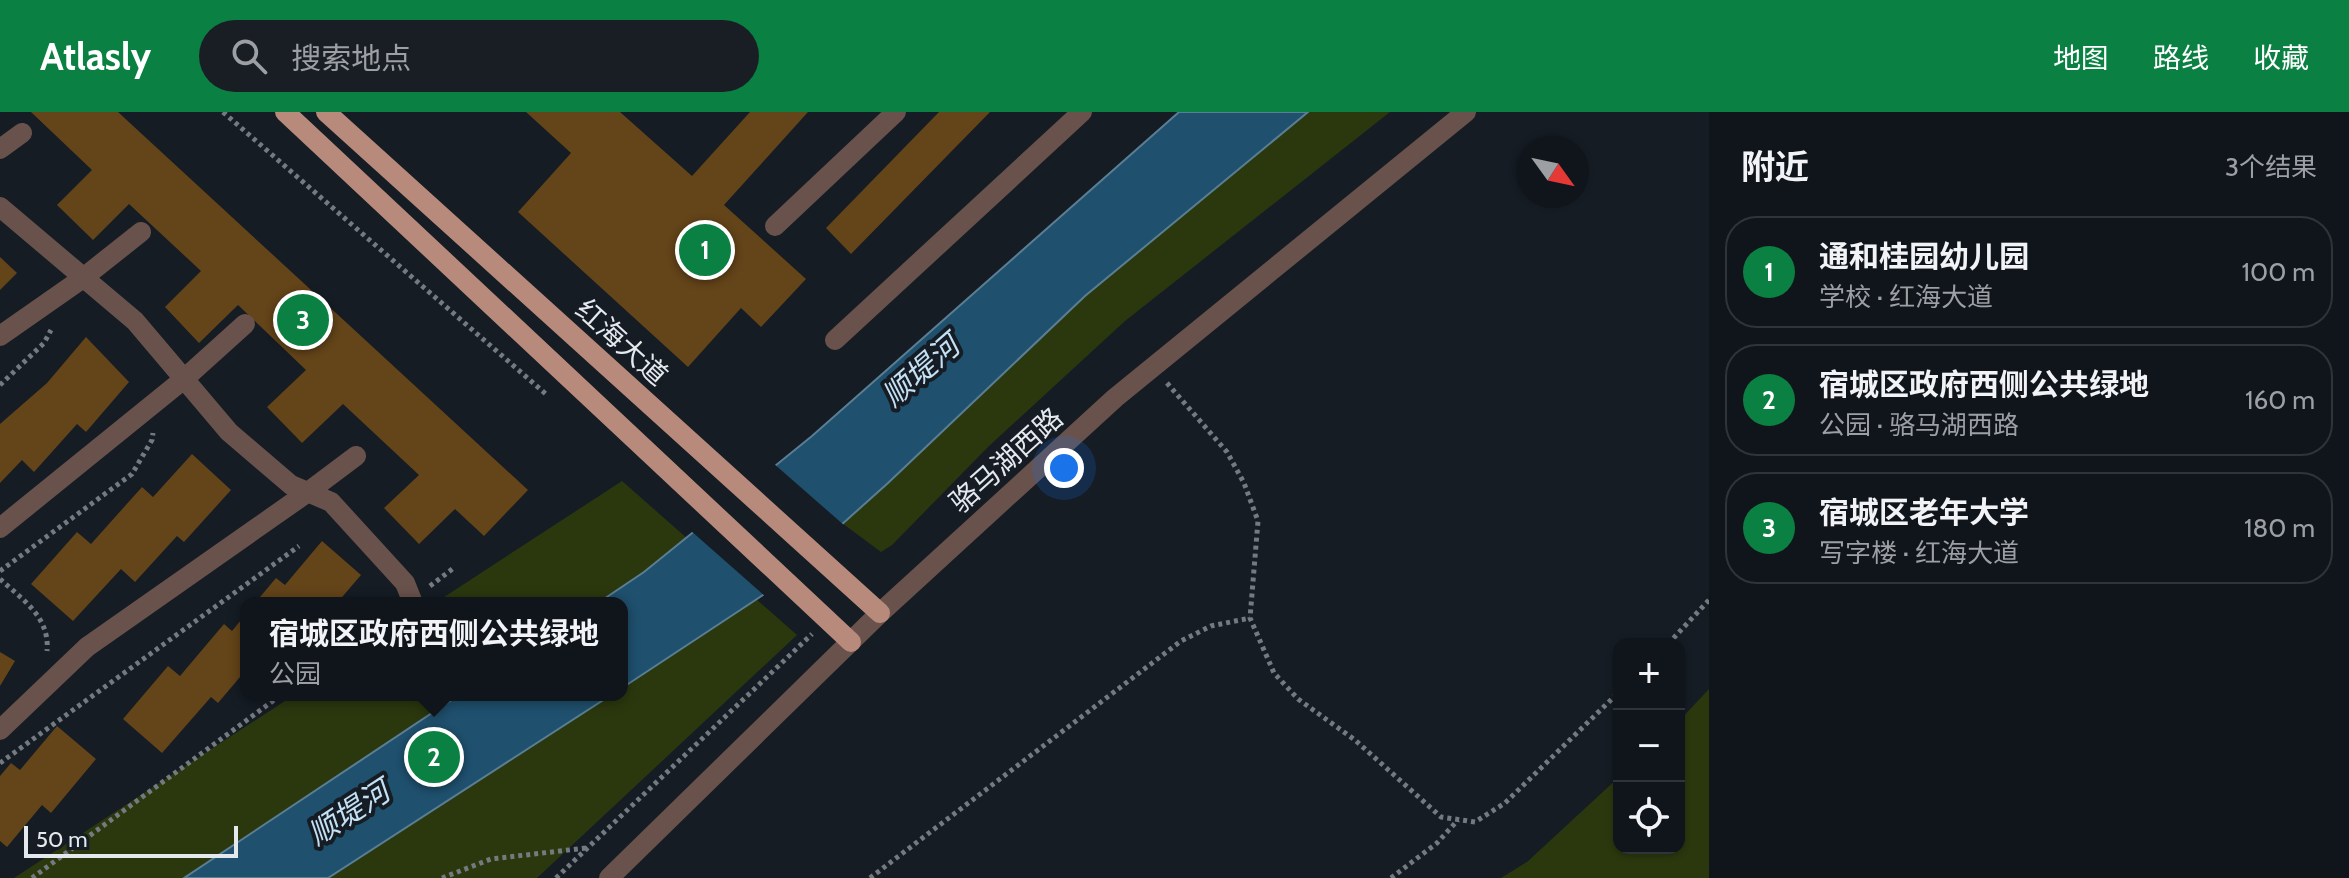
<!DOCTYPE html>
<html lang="zh">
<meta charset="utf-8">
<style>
body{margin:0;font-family:Cabin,"Noto Sans SC",sans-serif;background:#191e24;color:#f1f3f6}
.controls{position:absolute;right:24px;bottom:24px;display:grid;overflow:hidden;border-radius:16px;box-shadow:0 2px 6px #0004}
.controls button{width:72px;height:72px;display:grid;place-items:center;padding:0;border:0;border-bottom:2px solid #30343a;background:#10151b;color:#f1f3f6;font:40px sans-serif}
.compass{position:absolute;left:1517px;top:24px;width:72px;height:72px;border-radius:50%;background:#10151b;box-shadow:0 2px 6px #0004;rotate:123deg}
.scale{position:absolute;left:24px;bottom:20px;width:214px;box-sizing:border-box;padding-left:8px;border:4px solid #e4e9ee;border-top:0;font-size:22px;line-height:28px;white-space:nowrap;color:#e4e9ee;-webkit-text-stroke:6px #151c24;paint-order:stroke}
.you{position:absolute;left:1064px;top:356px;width:28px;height:28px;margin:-20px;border:6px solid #fff;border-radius:50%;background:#1a73e8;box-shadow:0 0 0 12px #1a73e833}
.badge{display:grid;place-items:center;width:52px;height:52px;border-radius:50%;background:#0b8043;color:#fff;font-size:26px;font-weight:700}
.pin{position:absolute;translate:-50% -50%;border:4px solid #fff;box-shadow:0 2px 8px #0006}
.popup{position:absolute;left:240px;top:485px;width:388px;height:104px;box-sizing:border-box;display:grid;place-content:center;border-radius:16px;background:#10151b;filter:drop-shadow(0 2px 6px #0005);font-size:26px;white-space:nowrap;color:#9c9fa3}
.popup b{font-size:30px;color:#f1f3f6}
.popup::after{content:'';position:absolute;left:50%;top:100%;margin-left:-16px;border:16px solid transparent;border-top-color:#10151b}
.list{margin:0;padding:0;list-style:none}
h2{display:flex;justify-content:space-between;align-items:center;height:104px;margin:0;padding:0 32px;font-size:34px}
h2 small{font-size:26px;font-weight:400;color:#9c9fa3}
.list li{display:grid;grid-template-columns:52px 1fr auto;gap:24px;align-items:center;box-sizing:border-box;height:112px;margin:0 16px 16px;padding:0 16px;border:2px solid #30343a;border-radius:32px}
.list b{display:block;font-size:30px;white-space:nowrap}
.list p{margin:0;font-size:26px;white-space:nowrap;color:#9c9fa3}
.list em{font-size:26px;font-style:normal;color:#9c9fa3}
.icon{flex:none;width:44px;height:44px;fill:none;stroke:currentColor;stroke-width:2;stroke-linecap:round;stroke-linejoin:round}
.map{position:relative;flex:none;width:1709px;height:766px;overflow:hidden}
header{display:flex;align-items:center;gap:48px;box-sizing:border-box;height:112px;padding:0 40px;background:#0b8043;color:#fff}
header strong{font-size:38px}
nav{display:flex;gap:44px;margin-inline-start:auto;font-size:28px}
.search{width:560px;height:72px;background:#191e24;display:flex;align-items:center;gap:20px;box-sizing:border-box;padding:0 28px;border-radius:44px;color:#9c9fa3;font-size:30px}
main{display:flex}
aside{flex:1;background:#10151b}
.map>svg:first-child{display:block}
</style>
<header>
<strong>Atlasly</strong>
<div class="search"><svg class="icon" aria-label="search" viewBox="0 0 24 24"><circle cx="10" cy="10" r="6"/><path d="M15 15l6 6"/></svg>搜索地点</div>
<nav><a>地图</a><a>路线</a><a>收藏</a></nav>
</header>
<main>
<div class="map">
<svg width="1709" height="766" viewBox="0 0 1709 766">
<rect width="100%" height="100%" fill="#151c24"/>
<!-- green -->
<path fill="#2b380e" d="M 1308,0 L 1390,0 L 1125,209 L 989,334 L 892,433 L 881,440 L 842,411 L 1085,184 Z
M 622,369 L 797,523 L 537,766 L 14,766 L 294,583 L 622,583 L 622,491 L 435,491 Z
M 1709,577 L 1709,766 L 1501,766 L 1527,750 L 1619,665 L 1619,736 L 1679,736 L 1679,609 Z"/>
<!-- water -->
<path fill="#1f506e" stroke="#5a7e94" stroke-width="2" d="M 1179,0 L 1308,0 L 1085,184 L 888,371 L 763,483 L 622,576 L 622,491 L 598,491 L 644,460 L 812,324 Z
M 459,583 L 611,583 L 328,766 L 184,766 Z"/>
<!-- pier -->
<path fill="#151c24" d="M 773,351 L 845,414 L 766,485 L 690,418 Z"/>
<!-- building -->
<path fill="#644419" d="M 31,0 L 118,0 L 528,378 L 484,424 L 455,397 L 419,432 L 384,396 L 419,363 L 343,292 L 302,331 L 267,295 L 306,258 L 238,193 L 199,231 L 165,195 L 201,159 L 129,92 L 93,128 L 57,93 L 92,58 Z
M 526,0 L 620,0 L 692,64 L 750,0 L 808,0 L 724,93 L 806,167 L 761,215 L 741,196 L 688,255 L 518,100 L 571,41 Z
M 939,0 L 990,0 L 851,142 L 826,116 Z
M 0,145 L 17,161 L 0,178 Z
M 86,225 L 129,270 L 86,320 L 77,312 L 34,360 L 22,348 L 0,371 L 0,312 L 47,271 Z
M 192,342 L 231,378 L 184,430 L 177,424 L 135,470 L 121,457 L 73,509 L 31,472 L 77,420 L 91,432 L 142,375 L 153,385 Z
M 322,429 L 361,463 L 337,491 L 255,491 L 276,466 L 285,473 Z
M 246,502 L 246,558 L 218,591 L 211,585 L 162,641 L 123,607 L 168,554 L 180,564 L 224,512 L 232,519 Z
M 0,540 L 15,549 L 0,574 Z
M 57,614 L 96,647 L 51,701 L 42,693 L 7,735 L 0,729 L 0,664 L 11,651 L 20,658 Z"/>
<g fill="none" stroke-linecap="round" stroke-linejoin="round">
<!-- path -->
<path stroke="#737a80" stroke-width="5" stroke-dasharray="4 4" stroke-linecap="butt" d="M 223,0 L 547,283
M 1167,271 L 1227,340 L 1244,371 L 1258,409 L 1250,506 L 1274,561 L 1298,587 L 1355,628 L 1441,705 L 1475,710 L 1505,691 L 1619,580
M 0,273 L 44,231 L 51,218
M 0,459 L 132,362 L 152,328 L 153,321
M 0,467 C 23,488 50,505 47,539
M 430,474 L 455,455
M 1668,532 L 1709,488
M 0,651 L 299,434
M 32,766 L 281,583
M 442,766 L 491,747 L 586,736
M 556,766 L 812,522
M 870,766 L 1181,529 L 1211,514 L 1250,506
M 1391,766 L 1437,731 L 1458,708"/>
<!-- minor -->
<path stroke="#69524b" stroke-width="20" d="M 0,37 L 22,21
M 0,95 L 135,209 L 229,320 L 291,373 L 331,390 L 405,471 L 413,491
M 775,114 L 896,0
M 0,224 L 83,166 L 141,120
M 835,228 L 1082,0
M 0,416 L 184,267 L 245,212
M 0,618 L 87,535 L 308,380 L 356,344
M 609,766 L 880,501 L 1115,286 L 1466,0"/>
<!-- major -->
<path stroke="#b88a7b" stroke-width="20" d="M 285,0 L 851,530
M 326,0 L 880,501"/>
</g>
<g text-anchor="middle" stroke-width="8" stroke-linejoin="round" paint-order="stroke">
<!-- street labels -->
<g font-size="28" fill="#e4e9ee" stroke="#151c24">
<text transform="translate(622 230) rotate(42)" y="10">红海大道</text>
<text transform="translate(1006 348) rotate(-42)" y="10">骆马湖西路</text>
</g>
<!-- water labels -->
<g font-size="30" font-style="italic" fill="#c4e0f4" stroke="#151c24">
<text transform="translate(921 259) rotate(-41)" y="10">顺堤河</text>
<text transform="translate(349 701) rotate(-33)" y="10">顺堤河</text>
</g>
</g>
</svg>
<div class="controls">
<button>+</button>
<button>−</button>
<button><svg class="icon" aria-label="locate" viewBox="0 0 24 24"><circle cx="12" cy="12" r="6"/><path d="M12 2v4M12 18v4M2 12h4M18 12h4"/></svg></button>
</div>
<svg class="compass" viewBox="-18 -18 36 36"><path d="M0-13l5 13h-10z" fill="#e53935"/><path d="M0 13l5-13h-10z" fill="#9c9fa3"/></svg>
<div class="scale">50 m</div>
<div class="you"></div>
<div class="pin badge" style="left:705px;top:138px">1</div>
<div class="pin badge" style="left:434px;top:645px">2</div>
<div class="popup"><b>宿城区政府西侧公共绿地</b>公园</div>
<div class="pin badge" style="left:303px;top:208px">3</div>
</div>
<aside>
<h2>附近<small>3个结果</small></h2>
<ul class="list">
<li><span class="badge">1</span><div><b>通和桂园幼儿园</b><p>学校 · 红海大道</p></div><em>100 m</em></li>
<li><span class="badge">2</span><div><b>宿城区政府西侧公共绿地</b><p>公园 · 骆马湖西路</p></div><em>160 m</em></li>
<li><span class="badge">3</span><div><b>宿城区老年大学</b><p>写字楼 · 红海大道</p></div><em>180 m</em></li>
</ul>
</aside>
</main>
